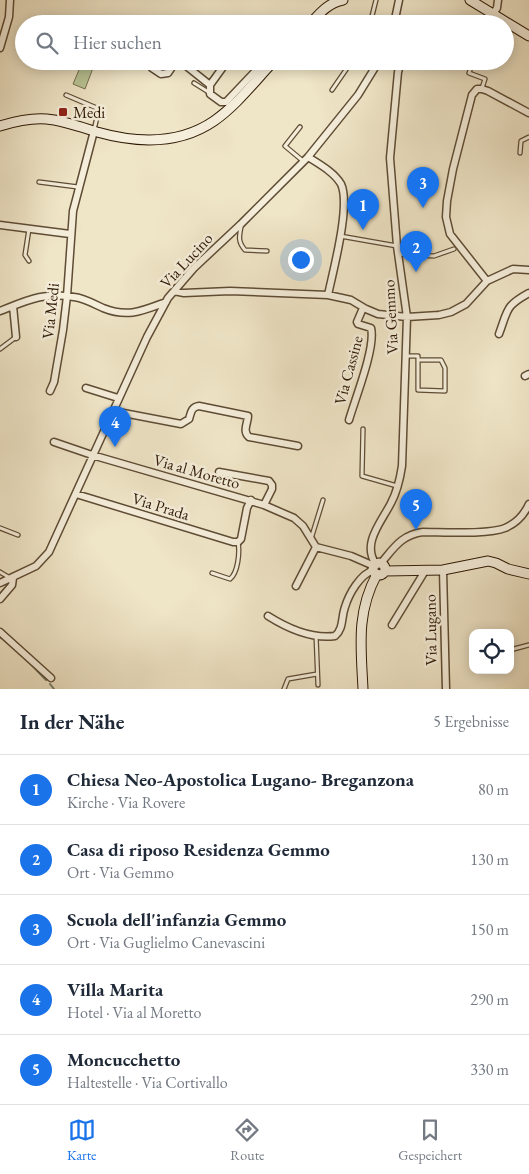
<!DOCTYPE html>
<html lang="de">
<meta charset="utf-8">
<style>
body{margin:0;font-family:"EB Garamond",serif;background:#f6f6f7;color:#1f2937}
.controls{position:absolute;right:15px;bottom:15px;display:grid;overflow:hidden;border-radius:10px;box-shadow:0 2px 12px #0003}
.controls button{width:45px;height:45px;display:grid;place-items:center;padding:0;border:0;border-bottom:1px solid #e0e1e3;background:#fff;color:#1f2937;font:25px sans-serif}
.you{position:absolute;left:300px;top:259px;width:18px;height:18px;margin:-12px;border:4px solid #fff;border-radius:50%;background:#1a73e8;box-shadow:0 0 0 8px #1a73e833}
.badge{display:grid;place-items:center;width:32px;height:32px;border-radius:50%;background:#1a73e8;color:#fff;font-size:16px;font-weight:700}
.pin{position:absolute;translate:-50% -41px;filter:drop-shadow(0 1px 2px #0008)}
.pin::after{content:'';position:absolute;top:26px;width:18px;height:15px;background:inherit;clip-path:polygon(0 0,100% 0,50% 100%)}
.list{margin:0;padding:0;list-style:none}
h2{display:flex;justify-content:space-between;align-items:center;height:65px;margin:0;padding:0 20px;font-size:21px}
h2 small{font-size:16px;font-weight:400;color:#747a83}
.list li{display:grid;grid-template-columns:32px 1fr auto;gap:15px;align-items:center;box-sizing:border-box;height:70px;padding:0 20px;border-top:1px solid #e0e1e3}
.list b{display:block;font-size:19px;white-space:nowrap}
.list p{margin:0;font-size:16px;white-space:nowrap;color:#747a83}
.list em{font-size:16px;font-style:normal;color:#747a83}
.icon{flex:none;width:28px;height:28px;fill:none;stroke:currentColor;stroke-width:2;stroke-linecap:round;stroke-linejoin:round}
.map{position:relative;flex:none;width:529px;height:689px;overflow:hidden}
.search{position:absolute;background:#fff;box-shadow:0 2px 12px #0003;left:15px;right:15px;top:15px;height:55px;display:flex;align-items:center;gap:12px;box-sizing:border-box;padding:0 18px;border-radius:28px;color:#747a83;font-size:19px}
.sheet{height:415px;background:#fff}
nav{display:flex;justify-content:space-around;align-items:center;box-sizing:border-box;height:70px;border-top:1px solid #e0e1e3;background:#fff;font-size:14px;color:#747a83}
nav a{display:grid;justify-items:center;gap:2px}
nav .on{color:#1a73e8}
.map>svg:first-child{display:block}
</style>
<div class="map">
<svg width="529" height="689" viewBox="0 0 529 689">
<rect width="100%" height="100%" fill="#efe5c7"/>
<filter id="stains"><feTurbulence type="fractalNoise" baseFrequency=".004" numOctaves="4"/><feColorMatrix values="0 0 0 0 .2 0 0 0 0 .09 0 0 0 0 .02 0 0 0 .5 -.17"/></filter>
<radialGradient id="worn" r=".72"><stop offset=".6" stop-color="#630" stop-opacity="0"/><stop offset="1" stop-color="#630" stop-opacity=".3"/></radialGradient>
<!-- green -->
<path fill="#b9c596" stroke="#746f4d" d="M 82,63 L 93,68 L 85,89 L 73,84 Z"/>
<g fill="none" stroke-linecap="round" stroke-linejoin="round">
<!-- stream -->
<path stroke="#6f7d6b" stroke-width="2" d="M 0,637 L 8,643
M 25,658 L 46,680
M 50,684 L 54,689"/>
<defs>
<path id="lane" d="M 370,24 L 376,0
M 473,61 L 469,73 L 485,79 L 482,88
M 194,83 L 210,93
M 332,90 L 352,61
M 66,95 L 99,109 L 94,130
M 300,127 L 285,146 L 303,161
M 520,153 L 521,141 L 529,137
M 39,182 L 78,187
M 241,227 C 239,237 238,242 245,250 L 267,251
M 29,229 L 25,255 L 29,261
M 340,236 L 397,246
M 399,254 L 434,256 L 454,249
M 0,349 L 16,337
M 407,356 L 418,356 L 418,390 L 445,391 L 445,368 L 441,360 L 418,360
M 363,429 L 362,476 L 397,486
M 0,528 L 18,535
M 311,539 L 323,500
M 0,572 L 10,578
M 212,573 L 230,579 C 238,573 240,552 238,542
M 316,635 L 318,685
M 510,650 L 529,645
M 284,689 L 288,679 L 317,674"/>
<path id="street" d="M 493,14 L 497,8 L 498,0
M 197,24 L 200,20
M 394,24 L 399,0
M 411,24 L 411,23
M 0,48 L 9,17 L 10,0
M 180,61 L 210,85 L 210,94 L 221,102 L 226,102 L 265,61
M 152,68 L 161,74 L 168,73 L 176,61
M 210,85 L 223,67 L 222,61
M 308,157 C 319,164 334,172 341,184 C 351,205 333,271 328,295
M 0,225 L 70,234
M 487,281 L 450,234 L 446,217 L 447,201 L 453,169 L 472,95 L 477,89 L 482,89 L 488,91 L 529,113
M 174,291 L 184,293 L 230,291 L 328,295 L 351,300 L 366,309 L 378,314 L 407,317 L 439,315 L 451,312 L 466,304 L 487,281 L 513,269 L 529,270
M 13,306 L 16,337
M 0,311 C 28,300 43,292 74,297 C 84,298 94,304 103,308 C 128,318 142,311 166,302
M 499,334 C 508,310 505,306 529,293
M 525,376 L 529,374
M 86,388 L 118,398
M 50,391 L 54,382 L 63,330 L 67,296 L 73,211 L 94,131
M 113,411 L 181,424 L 189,419 C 191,413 191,407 199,406 L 248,416 C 248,423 242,431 249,437 L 298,446
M 349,420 C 355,399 376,347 371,328 L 358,324 L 357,322 L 363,308
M 54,442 L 92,455 L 264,505
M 219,472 L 269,481 L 272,485 L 272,489 L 264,505 L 294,518 L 303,526 L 316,547
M 76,494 L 233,542 L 238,542 L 241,539 L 247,508 L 251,500
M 381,563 C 394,548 401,535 423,532 C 442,532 489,535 505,528 C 517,523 524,515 529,504
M 376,564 C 361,544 382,521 391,503 C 397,492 400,479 402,466 L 407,317 L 397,246 L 390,158 L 398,72 L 401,61
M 443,570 L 446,689
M 0,583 L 36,566 L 49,552 L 147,337 L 168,298 L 194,268 L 241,224 L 308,157 L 358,95 L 379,61
M 296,586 L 316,547 L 351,556 L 374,566
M 0,599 L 12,585 L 13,578
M 268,616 C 287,628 312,639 335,636 C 344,628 341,618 345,607 C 349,594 360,574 374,570
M 392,625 L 425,571
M 0,632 L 51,678"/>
<path id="secondary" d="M 470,0 L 529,36
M 310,24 C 320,13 328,3 343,0
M 0,126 C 42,113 56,119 97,132 C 136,143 179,145 214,121 C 237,105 255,81 274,61
M373 569a6 6 0 1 1 12 0a6 6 0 1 1-12 0Z
M 385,571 L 443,570 L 488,561 L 496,563 L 508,569 L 529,574
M 363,689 C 361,647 356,613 377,574"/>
</defs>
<!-- lane casing -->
<use href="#lane" stroke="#5e4c35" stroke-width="5.5"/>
<!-- street casing -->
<use href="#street" stroke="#5e4c35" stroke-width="9"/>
<!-- secondary casing -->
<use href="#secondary" stroke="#2e1904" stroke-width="11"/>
<!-- lane -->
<use href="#lane" stroke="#f5eedb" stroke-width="3"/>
<!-- street -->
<use href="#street" stroke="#f5eedb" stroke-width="6"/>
<!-- secondary -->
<use href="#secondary" stroke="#f5eedb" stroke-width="9"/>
</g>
<!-- markers -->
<rect fill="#8f2418" stroke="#f5eedb" stroke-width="2" x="58" y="107" width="10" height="10" rx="2.5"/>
<g text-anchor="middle" stroke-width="5" stroke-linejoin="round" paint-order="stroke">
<!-- poi labels -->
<g font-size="16" fill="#2e1904" stroke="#f5eedb" text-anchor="start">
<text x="73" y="118">Medi</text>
</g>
<!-- street labels -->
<g font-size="16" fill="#2e1904" stroke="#f5eedb">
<text transform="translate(186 260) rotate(-47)" y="6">Via Lucino</text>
<text transform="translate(50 311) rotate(-84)" y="6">Via Medi</text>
<text transform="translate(390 317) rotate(-93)" y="6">Via Gemmo</text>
<text transform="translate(348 370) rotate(-75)" y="6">Via Cassine</text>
<text transform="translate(197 471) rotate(16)" y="6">Via al Moretto</text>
<text transform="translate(161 506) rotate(17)" y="6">Via Prada</text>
<text transform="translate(430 630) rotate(-91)" y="6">Via Lugano</text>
</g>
</g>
<rect width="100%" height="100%" filter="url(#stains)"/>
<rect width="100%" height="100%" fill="url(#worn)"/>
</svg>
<div class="controls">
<button><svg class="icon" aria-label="locate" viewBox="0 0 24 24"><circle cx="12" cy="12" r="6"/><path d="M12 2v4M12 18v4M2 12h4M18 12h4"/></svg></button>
</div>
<div class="you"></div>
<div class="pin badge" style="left:363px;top:230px">1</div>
<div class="pin badge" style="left:416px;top:272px">2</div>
<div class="pin badge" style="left:423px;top:208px">3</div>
<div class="pin badge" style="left:115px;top:447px">4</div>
<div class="pin badge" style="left:416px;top:530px">5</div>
<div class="search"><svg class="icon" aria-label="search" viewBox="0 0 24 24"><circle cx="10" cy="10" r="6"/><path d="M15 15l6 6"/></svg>Hier suchen</div>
</div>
<section class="sheet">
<h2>In der Nähe<small>5 Ergebnisse</small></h2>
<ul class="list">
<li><span class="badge">1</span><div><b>Chiesa Neo-Apostolica Lugano- Breganzona</b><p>Kirche · Via Rovere</p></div><em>80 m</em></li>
<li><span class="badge">2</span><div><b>Casa di riposo Residenza Gemmo</b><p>Ort · Via Gemmo</p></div><em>130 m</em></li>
<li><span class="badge">3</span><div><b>Scuola dell'infanzia Gemmo</b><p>Ort · Via Guglielmo Canevascini</p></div><em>150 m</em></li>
<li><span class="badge">4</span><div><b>Villa Marita</b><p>Hotel · Via al Moretto</p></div><em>290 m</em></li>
<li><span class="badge">5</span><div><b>Moncucchetto</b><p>Haltestelle · Via Cortivallo</p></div><em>330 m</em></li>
</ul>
</section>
<nav>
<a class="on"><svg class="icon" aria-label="map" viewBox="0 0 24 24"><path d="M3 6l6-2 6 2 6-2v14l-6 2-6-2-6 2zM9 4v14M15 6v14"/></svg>Karte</a>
<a><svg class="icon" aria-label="directions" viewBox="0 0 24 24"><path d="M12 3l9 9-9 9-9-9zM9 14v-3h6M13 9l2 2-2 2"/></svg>Route</a>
<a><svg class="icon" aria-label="saved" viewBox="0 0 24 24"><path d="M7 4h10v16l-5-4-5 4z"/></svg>Gespeichert</a>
</nav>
